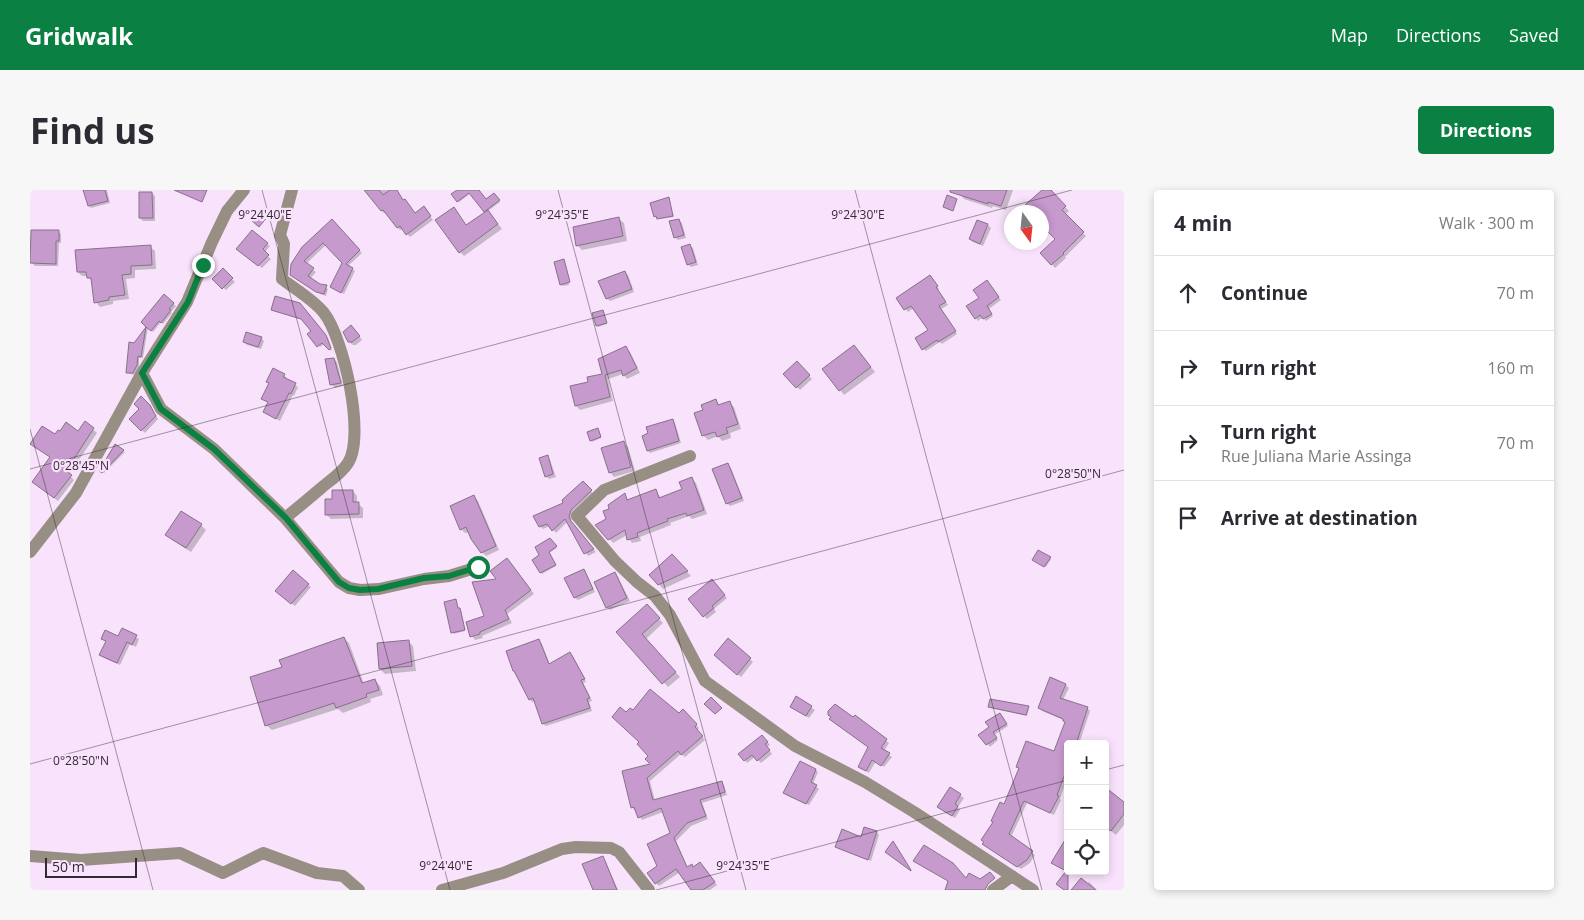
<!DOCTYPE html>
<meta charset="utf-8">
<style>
body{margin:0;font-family:"Open Sans",sans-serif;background:#f7f7f7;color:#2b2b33}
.controls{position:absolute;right:15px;bottom:15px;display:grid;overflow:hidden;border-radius:5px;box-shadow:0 2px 8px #0003}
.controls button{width:45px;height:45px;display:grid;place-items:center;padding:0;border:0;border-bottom:1px solid #e1e1e2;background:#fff;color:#2b2b33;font:25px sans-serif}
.compass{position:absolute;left:974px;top:15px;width:45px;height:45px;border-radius:50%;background:#fff;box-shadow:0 2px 8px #0003;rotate:165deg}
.scale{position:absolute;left:15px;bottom:12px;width:92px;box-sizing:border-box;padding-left:5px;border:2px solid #322a33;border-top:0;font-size:14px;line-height:18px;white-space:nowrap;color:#322a33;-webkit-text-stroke:4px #f9e3fc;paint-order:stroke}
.stop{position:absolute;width:15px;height:15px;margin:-11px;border:4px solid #0b8043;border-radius:50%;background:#fff}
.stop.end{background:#0b8043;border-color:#fff;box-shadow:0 1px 5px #0008}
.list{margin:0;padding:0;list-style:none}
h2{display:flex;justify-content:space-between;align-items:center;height:65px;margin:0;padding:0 20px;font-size:21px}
h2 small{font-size:16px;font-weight:400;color:#7c7c81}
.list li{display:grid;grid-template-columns:32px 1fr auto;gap:15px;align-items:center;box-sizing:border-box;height:75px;padding:0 20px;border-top:1px solid #e1e1e2}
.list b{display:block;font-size:19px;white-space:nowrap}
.list p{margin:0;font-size:16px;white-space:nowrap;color:#7c7c81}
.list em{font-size:16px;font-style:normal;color:#7c7c81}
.icon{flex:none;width:28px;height:28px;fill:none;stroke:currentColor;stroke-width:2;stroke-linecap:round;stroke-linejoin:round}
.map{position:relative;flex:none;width:1094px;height:700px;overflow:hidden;border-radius:5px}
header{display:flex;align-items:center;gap:30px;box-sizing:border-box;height:70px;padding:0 25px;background:#0b8043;color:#fff}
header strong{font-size:24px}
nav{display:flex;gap:28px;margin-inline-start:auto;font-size:18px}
.intro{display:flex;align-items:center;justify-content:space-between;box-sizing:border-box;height:120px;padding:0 30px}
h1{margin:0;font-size:35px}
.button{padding:12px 22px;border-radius:5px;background:#0b8043;color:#fff;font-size:18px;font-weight:700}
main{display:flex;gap:30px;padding:0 30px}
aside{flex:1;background:#fff;border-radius:5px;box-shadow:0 2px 8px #0003}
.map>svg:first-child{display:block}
</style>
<header>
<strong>Gridwalk</strong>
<nav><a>Map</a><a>Directions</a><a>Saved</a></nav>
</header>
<div class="intro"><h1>Find us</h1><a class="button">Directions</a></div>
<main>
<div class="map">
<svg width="1094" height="700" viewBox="0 0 1094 700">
<rect width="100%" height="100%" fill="#f9e3fc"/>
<!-- shadow -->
<path fill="#0003" d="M 54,0 L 77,0 L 80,13 L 61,18 L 59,16 Z
M 336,0 L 366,0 L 374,11 L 378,13 L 386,24 L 396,21 L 403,30 L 380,47 L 373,39 L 370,40 L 368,38 L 356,22 L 354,23 L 351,20 Z
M 429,0 L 436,0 L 439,4 L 443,0 L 448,0 L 456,10 L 464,4 L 470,12 L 458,21 L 472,39 L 434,66 L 430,62 L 437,36 L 457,22 L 441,3 L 429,12 L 423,4 Z
M 931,0 L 983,0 L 976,20 L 963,16 L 962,18 L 934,9 L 930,4 Z
M 1014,0 L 1019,0 L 1039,21 L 1034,25 L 1056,46 L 1035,67 L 1036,68 L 1025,78 L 1011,63 L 1027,49 L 1012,31 L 1012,22 L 1004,22 L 997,15 Z
M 122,3 L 125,6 L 125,31 L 113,31 L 110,28 Z
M 638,8 L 644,27 L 629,29 L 626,26 Z
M 589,29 L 594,33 L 597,51 L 552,60 L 547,55 Z
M 649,30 L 652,33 L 656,48 L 648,50 L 645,47 Z
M 302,31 L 332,63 L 318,76 L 325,81 L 314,104 L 301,97 L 313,73 L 296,55 L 276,74 L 286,82 L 280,89 L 298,99 L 296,106 L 290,104 L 262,85 Z
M 948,31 L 958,35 L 961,38 L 953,56 L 943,52 L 940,49 Z
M 28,41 L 31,44 L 31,53 L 29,53 L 28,76 L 5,76 L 2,73 Z
M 237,54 L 240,56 L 234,63 L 241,69 L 232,78 L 211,61 Z
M 660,55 L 663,58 L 668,75 L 661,77 L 658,74 Z
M 120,57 L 125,61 L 126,79 L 105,80 L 105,88 L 96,89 L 99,109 L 83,111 L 83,114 L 70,117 L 66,112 L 62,92 L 58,86 L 52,86 L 48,82 Z
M 533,71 L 539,95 L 533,96 L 531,94 Z
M 193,80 L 205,92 L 196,100 L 184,89 Z
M 595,82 L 598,85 L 604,102 L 580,111 L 577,108 Z
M 902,89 L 909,99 L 907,100 L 918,115 L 911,119 L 927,144 L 912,154 L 910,152 L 896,161 L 893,159 L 900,140 L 884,118 L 878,122 L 868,109 Z
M 959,94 L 971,110 L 959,119 L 963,126 L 956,131 L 953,127 L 948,131 L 946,128 L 951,108 Z
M 134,106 L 146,116 L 141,122 L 142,123 L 133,134 L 131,132 L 123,142 L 118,137 L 113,168 L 109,168 L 109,178 L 105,185 L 100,184 L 97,182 L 104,154 L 117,137 Z
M 271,116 L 298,148 L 302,160 L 301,161 L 294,154 L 290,157 L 279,144 L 283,141 L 273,130 L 242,120 Z
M 573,121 L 577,134 L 568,137 L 567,136 Z
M 324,139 L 332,150 L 326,155 L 323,155 L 319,152 Z
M 231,148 L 234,151 L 231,159 L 217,155 L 214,152 Z
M 824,156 L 845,182 L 814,205 L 810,200 Z
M 596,158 L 600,162 L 610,183 L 597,189 L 593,184 L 578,189 L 583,211 L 550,220 L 546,216 L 560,193 L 573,184 Z
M 304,169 L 307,172 L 313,196 L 305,198 L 302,195 Z
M 767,173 L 782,189 L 770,200 L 754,184 Z
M 254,185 L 257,188 L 256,190 L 268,197 L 264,206 L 263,205 L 250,231 L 234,222 L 239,213 L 233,209 Z
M 686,211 L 690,215 L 699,212 L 704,217 L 711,239 L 700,243 L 701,248 L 692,251 L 688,246 L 678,250 L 673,245 L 675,221 Z
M 122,219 L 128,229 L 115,243 L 101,229 Z
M 642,230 L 645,233 L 651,253 L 620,263 L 618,261 Z
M 56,233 L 67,243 L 39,285 L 44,290 L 28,311 L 7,295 L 21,267 L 26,246 L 49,243 Z
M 568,241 L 571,248 L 562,252 L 561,250 Z
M 593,252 L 598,257 L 605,281 L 584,287 L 580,282 Z
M 85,256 L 95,262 L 74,283 L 70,280 Z
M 517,267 L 520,270 L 526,287 L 519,289 L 516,286 Z
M 698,275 L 701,278 L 714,311 L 700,316 L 697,313 Z
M 662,289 L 666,293 L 677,324 L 662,329 L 659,326 L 640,333 L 641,335 L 610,347 L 611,351 L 602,353 L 599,349 L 597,345 L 583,353 L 567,335 L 577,329 L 581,320 L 595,305 L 599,311 L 626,301 L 631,308 L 653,300 Z
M 553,293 L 564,304 L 544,323 L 541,331 L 543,336 L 566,362 L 558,366 L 538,331 L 526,343 L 520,336 L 513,339 L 510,336 Z
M 323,301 L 327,306 L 327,313 L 333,318 L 333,328 L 301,329 L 296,324 L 304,311 Z
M 444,307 L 448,311 L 469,360 L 456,366 L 452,362 L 440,342 L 435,343 L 431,339 Z
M 171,335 L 176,340 L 161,362 L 142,350 L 137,345 Z
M 520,350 L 527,358 L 519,363 L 526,376 L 512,384 L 503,370 L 511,365 Z
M 1020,368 L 1021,369 L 1016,377 L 1005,371 Z
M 647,371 L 661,386 L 633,399 L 621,385 Z
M 481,374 L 504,404 L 477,424 L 482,433 L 452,446 L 453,448 L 445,450 L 442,446 L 455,427 L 468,390 Z
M 554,380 L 556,383 L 565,402 L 548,410 L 545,408 Z
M 585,384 L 588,387 L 600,411 L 580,420 L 577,417 Z
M 685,394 L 697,408 L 684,419 L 686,422 L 677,429 L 660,409 Z
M 278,395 L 281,397 L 265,416 L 250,404 Z
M 426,411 L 429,420 L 431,420 L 435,441 L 424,444 L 416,413 Z
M 617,416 L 633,433 L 616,449 L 650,487 L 638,497 L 587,442 Z
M 93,440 L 109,449 L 106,457 L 100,454 L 90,475 L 74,468 L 71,465 L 77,452 L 72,448 L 89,448 Z
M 314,448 L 319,453 L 334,494 L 345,490 L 350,496 L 353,505 L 340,509 L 341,512 L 313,523 L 308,519 L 242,540 L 236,535 Z
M 698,450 L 723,472 L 711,487 L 688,468 Z
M 378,451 L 383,456 L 386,481 L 355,484 L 350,479 Z
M 509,451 L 512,454 L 520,475 L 540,464 L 543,466 L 556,492 L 553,493 L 562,511 L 559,512 L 562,521 L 516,536 L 513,534 L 505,511 L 502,512 L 500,509 Z
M 1021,489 L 1036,495 L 1039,498 L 1033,510 L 1057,518 L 1060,521 L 1049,554 L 1038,554 L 1038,586 L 1030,609 L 1031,610 L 1024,625 L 997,613 L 981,647 L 1005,665 L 1000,673 L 991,679 L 954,654 L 975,616 L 990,579 L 988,577 L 1025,562 L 1036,533 L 1034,530 L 1012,521 L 1009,518 Z
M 767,508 L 785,520 L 779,528 L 765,519 Z
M 998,517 L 999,518 L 997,526 L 961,518 Z
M 653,521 L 669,538 L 667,540 L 675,550 L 655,567 L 651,564 L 620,591 L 625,611 L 691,592 L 694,595 L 697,605 L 672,613 L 678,629 L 661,636 L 646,651 L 658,678 L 673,676 L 687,695 L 680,700 L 662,700 L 650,682 L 629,696 L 626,693 L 619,683 L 628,676 L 642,644 L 633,622 L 612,630 L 602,617 L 622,574 L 620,566 L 596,524 L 603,522 L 649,525 Z
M 825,527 L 859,553 L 854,561 L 862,567 L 854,577 L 846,571 L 839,583 L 829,577 L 839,558 Z
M 972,527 L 978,536 L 964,545 L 968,550 L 960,557 L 950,545 Z
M 735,549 L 740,555 L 737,557 L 742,564 L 731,573 L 725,567 L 717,573 L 715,570 Z
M 786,580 L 788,582 L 783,594 L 789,599 L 779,615 L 758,606 L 755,603 Z
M 920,598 L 934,608 L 928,617 L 930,620 L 925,628 L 912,620 Z
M 1094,613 L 1094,635 L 1086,645 L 1075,636 Z
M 835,639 L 847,642 L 849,645 L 841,671 L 809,659 L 806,657 L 832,648 Z
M 572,667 L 575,670 L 588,700 L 565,700 Z
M 1059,692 L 1067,700 L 1048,700 L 1056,694 Z"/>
<!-- building -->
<path fill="#c79ace" stroke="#857288" d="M 53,0 L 75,0 L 78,11 L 58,16 Z
M 144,0 L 177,0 L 172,12 Z
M 334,0 L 349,0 L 353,5 L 360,0 L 367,0 L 373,10 L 375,9 L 385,23 L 394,16 L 401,26 L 376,45 L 370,36 L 367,38 L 353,20 L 351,21 Z
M 427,0 L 449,0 L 456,9 L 464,3 L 470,10 L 454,22 L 439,3 L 427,12 L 421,4 Z
M 920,0 L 977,0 L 971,16 L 958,12 L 958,14 L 920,2 Z
M 1012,0 L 1021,0 L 1036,16 L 1032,20 L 1054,42 L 1033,63 L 1034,64 L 1021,75 L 1010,63 L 1025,49 L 1012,36 L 1012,22 L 1002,22 L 995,15 Z
M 109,2 L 122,2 L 123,28 L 109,28 Z
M 917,5 L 927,9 L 923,21 L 913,17 Z
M 639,7 L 643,26 L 627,29 L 626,26 L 624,27 L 620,13 Z
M 424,17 L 436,35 L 458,20 L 468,34 L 429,63 L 405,30 Z
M 230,20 L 238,26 L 229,37 L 221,30 Z
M 589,27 L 593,46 L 546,56 L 543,37 Z
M 302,29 L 330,60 L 316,74 L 323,78 L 311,103 L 300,97 L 312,73 L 293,53 L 274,71 L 284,78 L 278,86 L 290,94 L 297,95 L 294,104 L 286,102 L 260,85 L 261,74 L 272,57 Z
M 649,29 L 654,45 L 644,48 L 639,31 Z
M 947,30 L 958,34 L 950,54 L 939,49 Z
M 1,40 L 29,40 L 29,51 L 26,51 L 26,74 L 0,73 Z
M 222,40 L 238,53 L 233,59 L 239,65 L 228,76 L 206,59 Z
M 660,54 L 666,72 L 657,75 L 651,57 Z
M 121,55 L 122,75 L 101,76 L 101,84 L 92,85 L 95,105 L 79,107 L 79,110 L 64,113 L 61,88 L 57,88 L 56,82 L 47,82 L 45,60 Z
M 534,69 L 540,92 L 530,95 L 524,72 Z
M 193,78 L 203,88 L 192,99 L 182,89 Z
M 595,81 L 602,99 L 576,109 L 568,91 Z
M 900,85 L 908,96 L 906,97 L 916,112 L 909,116 L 926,141 L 908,152 L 907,150 L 892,160 L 885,148 L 898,140 L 881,116 L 874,120 L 866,108 Z
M 957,90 L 969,107 L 957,116 L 962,124 L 953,129 L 950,125 L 945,129 L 936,116 L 949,108 L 943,100 Z
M 134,104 L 144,113 L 139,119 L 141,120 L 131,133 L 129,131 L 121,141 L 116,137 L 111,167 L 108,166 L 107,175 L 103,183 L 96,183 L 99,152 L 104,153 L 116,137 L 111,132 Z
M 245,106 L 270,113 L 296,145 L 301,158 L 299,160 L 292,153 L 287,157 L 277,144 L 281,141 L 271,129 L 241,120 Z
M 573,120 L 577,133 L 566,136 L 562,123 Z
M 321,135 L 330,146 L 322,152 L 318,152 L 313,142 Z
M 216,142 L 232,147 L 228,157 L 213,152 Z
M 824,155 L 841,177 L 809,201 L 792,179 Z
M 596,156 L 607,178 L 593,186 L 591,180 L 575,185 L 580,207 L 545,216 L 540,196 L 558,192 L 557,187 L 572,184 L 568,169 Z
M 304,168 L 311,193 L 300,195 L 295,169 Z
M 767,171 L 780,185 L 766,198 L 753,184 Z
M 243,178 L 255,184 L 253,187 L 266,193 L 261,204 L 259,203 L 246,229 L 233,222 L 238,212 L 231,209 L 239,193 L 236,192 Z
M 111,206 L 120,215 L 126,226 L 111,241 L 99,229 L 109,219 L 104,214 Z
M 686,209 L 688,215 L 700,211 L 708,234 L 696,238 L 698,243 L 687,247 L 685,242 L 672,246 L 664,223 L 673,220 L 671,215 Z
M 643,229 L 649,251 L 617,261 L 612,246 L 618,243 L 616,237 Z
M 55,231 L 64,238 L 36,281 L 42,285 L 24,308 L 2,292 L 20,267 L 0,254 L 12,236 L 25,244 L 28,240 L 30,241 L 36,232 L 48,241 Z
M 568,238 L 571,247 L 560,251 L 557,242 Z
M 594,251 L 601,277 L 579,283 L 571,258 Z
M 85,254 L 94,260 L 72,283 L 69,281 Z
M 518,265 L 523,284 L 515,287 L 509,268 Z
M 698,273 L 712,308 L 696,314 L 682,279 Z
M 662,287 L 674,320 L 657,326 L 656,323 L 637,329 L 638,331 L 607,343 L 608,347 L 597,350 L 595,340 L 578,350 L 565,335 L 576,329 L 573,321 L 579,319 L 578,315 L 595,303 L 597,310 L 626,299 L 629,308 L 652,299 L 649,292 Z
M 553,291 L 562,300 L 541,320 L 539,327 L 541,331 L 564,359 L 554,364 L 535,329 L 522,341 L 517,334 L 509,337 L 503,326 L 533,313 L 532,310 Z
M 302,300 L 323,300 L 323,312 L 329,312 L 329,324 L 295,325 L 295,309 L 302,309 Z
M 444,305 L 466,356 L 451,363 L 441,349 L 436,337 L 430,340 L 420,316 Z
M 151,321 L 172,334 L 156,358 L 135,345 Z
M 520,348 L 527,356 L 519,362 L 526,375 L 510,383 L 502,370 L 509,365 L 505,357 Z
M 1008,360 L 1021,367 L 1014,377 L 1002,370 Z
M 642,364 L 658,381 L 628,395 L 619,385 Z
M 477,368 L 501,400 L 475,420 L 479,429 L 450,442 L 450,444 L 440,447 L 436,432 L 454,426 L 442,392 L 466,389 L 460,381 Z
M 554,379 L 563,399 L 544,408 L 534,388 Z
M 263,380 L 279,394 L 261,414 L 245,401 Z
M 585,382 L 597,408 L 576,418 L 564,392 Z
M 682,389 L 695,405 L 682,416 L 684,418 L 673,427 L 658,409 Z
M 426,409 L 428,418 L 430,418 L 435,440 L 421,443 L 414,412 Z
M 617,414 L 630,428 L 612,444 L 646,482 L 632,494 L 586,442 Z
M 92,438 L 107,445 L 102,455 L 97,452 L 87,473 L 69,465 L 76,451 L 71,449 L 75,440 L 88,446 Z
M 314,447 L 332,493 L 345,489 L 349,500 L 336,504 L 337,507 L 306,518 L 304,513 L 235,536 L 220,487 L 252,477 L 249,470 Z
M 698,448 L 721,468 L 707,485 L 684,465 Z
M 509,449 L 519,474 L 540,462 L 555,489 L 551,490 L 560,508 L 557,509 L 560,518 L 512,534 L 503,508 L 499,510 L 484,481 L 483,481 L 476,461 Z
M 379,450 L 382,476 L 349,479 L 347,453 Z
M 1020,487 L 1036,494 L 1030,508 L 1058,517 L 1046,554 L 1038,554 L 1038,576 L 1027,605 L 1029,606 L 1020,623 L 994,611 L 979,644 L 1003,661 L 997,670 L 987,677 L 952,654 L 954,652 L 951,650 L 963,632 L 961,631 L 970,612 L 974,614 L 989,578 L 986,577 L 996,551 L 1024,561 L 1035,532 L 1033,531 L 1033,529 L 1008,518 Z
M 620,499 L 649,523 L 653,519 L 667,534 L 665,537 L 673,546 L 651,565 L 648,561 L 617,588 L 623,610 L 692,591 L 695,602 L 670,610 L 676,626 L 657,633 L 644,648 L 657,677 L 662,674 L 663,677 L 670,672 L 685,692 L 673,700 L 661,700 L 646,679 L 625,694 L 617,683 L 627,676 L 617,654 L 640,643 L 631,618 L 608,628 L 604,617 L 601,618 L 592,581 L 620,574 L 615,569 L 618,566 L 607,554 L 609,552 L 582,527 L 590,517 L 596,522 L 600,518 L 603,520 Z
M 766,506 L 782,516 L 776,526 L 760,517 Z
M 681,507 L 692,518 L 685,524 L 674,514 Z
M 960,509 L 999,516 L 996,525 L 958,517 Z
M 805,514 L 823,527 L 825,525 L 857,549 L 851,558 L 860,563 L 851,576 L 842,570 L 836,581 L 828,577 L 838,557 L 799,529 L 801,527 L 798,525 L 798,521 Z
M 970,523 L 977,534 L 963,542 L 967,548 L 956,555 L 948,545 L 959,537 L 955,532 Z
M 732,545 L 738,552 L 735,554 L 740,560 L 727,571 L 722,565 L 714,571 L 708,564 Z
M 770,571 L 786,579 L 781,592 L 787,595 L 776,614 L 753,603 Z
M 920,597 L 931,604 L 925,614 L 928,616 L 922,626 L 907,617 Z
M 1075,597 L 1094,612 L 1094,624 L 1081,641 L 1075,637 Z
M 834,637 L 847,641 L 838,670 L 805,657 L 812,639 L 831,647 Z
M 1038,645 L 1038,700 L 1034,700 L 1026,694 L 1036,681 L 1021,673 Z
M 863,651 L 881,680 L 881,681 L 855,662 Z
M 894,655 L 923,673 L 936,688 L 939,683 L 950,689 L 960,682 L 965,688 L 958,694 L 955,700 L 915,700 L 918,691 L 883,671 Z
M 573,666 L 587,700 L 563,700 L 558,688 L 552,674 Z
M 1051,688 L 1066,700 L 1041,700 Z"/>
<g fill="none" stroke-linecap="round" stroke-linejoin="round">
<!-- minor -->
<path stroke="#978e84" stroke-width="12" d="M 112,183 L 131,219 L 184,259 L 255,328 L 309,392 L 319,398 L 330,400 L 349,399 L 394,389 L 419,386 L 448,377
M 660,266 L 574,300 L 547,326 L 585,371 L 607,392 L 625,406 L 640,425 L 675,491 L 765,556 L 835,592 L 884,622 L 1003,700
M 255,328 C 269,317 283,305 296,294 C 304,288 313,281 318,273 C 336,245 313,147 294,123 C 284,110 265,99 252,89 L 254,54 L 250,45 L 262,0
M 0,362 L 46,303 L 112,183 L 157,112 L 182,52 L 197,21 L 214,0
M 0,666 L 51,670 L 150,663 L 193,683 L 233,663 L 287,683 L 313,686 L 329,700
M 412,700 L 473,683 L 532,659 L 546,657 L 581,658 L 589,662 L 619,700
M 963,700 L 982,686"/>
</g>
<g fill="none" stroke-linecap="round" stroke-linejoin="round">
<!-- route -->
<path stroke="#0b8043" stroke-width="6" d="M 173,75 L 158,112 L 112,183 L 131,219 L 184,259 L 256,328 L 309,392 L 319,398 L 330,400 L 348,399 L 394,388 L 419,386 L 448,377"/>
</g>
<!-- ticks -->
<path fill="none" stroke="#322a33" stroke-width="1" stroke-opacity="0.45" d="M 232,0 L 420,700M 528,0 L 716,700M 825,0 L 1012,700M 0,239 L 123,700M 0,279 L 1042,0M 0,574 L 1094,280M 1075,580 L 1094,575M 626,700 L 1038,590"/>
<g font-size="12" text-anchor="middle" fill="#322a33" stroke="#f9e3fc" stroke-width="4.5" stroke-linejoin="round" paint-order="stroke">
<text x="235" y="29">9°24'40"E</text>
<text x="532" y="29">9°24'35"E</text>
<text x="828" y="29">9°24'30"E</text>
<text x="51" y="280">0°28'45"N</text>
<text x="1043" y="288">0°28'50"N</text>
<text x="51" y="575">0°28'50"N</text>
<text x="416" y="680">9°24'40"E</text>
<text x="713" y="680">9°24'35"E</text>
</g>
</svg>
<div class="controls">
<button>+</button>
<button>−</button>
<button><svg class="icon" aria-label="locate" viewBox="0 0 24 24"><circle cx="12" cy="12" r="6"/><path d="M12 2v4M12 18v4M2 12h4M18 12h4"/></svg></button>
</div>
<svg class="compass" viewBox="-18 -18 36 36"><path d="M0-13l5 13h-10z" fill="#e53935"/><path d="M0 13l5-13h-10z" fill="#7c7c81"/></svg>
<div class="scale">50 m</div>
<div class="stop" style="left:448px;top:377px"></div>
<div class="stop end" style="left:173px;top:75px"></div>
</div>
<aside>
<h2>4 min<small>Walk · 300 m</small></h2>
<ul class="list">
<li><svg class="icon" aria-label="ahead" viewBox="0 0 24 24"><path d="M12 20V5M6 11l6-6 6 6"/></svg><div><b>Continue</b></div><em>70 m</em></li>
<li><svg class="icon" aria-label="right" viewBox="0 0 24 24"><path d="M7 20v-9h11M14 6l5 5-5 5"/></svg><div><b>Turn right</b></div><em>160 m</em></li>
<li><svg class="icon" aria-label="right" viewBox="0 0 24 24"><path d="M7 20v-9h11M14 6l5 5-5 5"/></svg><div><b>Turn right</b><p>Rue Juliana Marie Assinga</p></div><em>70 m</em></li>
<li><svg class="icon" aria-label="arrive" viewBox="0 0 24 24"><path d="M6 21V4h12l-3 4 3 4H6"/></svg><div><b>Arrive at destination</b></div></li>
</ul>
</aside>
</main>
